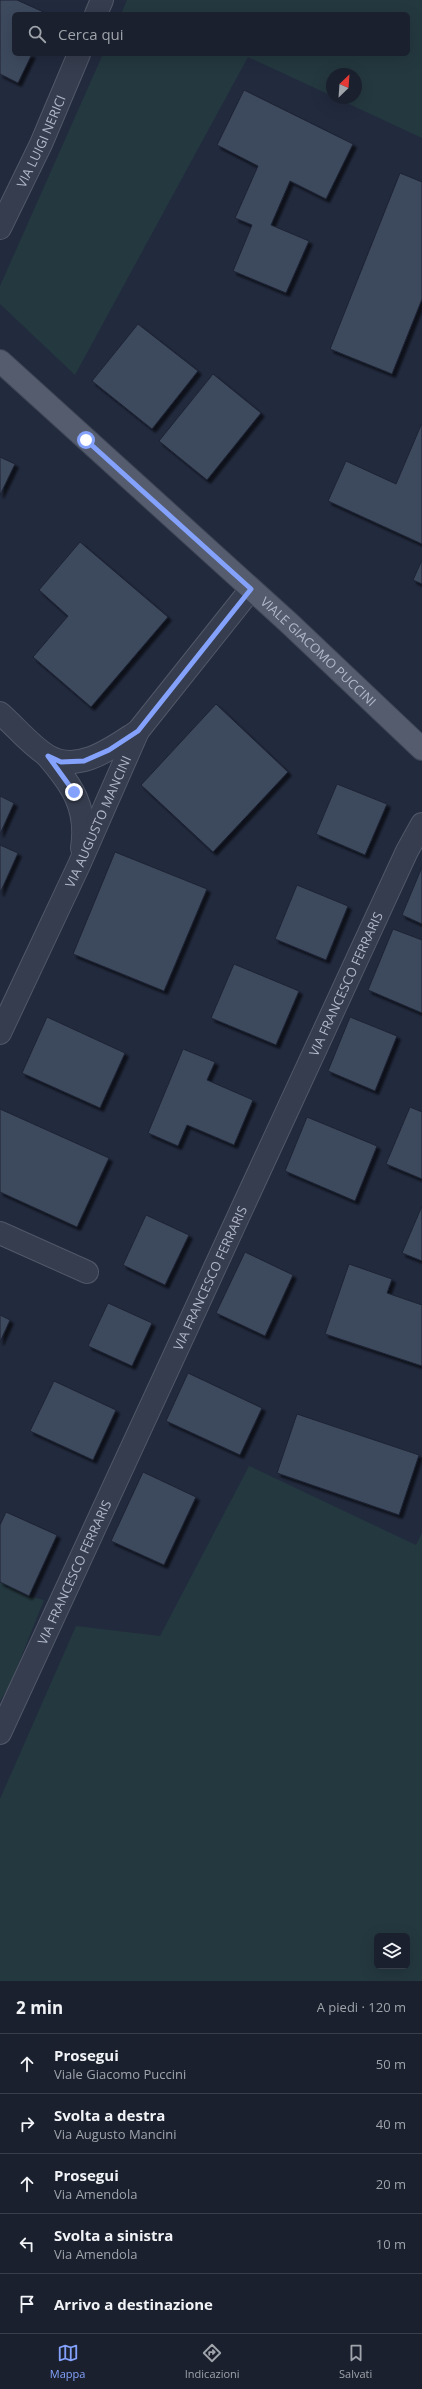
<!DOCTYPE html>
<html lang="it">
<meta charset="utf-8">
<style>
body{margin:0;font-family:"Open Sans",sans-serif;background:#232836;color:#f1f3f6}
.controls{position:absolute;right:12px;bottom:12px;display:grid;overflow:hidden;border-radius:6px;box-shadow:0 4px 16px #0002}
.controls button{width:36px;height:36px;display:grid;place-items:center;padding:0;border:0;border-bottom:1px solid #383e4a;background:#1a202e;color:#f1f3f6;font:20px sans-serif}
.compass{position:absolute;left:326px;top:68px;width:36px;height:36px;border-radius:50%;background:#1a202e;box-shadow:0 4px 16px #0002;rotate:25deg}
.stop{position:absolute;width:12px;height:12px;margin:-9px;border:3px solid #84a2fc;border-radius:50%;background:#fff}
.stop.end{background:#84a2fc;border-color:#fff;box-shadow:0 1px 4px #0008}
.list{margin:0;padding:0;list-style:none}
h2{display:flex;justify-content:space-between;align-items:center;height:52px;margin:0;padding:0 16px;font-size:17px}
h2 small{font-size:13px;font-weight:400;color:#9fa3aa}
.list li{display:grid;grid-template-columns:26px 1fr auto;gap:12px;align-items:center;box-sizing:border-box;height:60px;padding:0 16px;border-top:1px solid #383e4a}
.list b{display:block;font-size:15px;white-space:nowrap}
.list p{margin:0;font-size:13px;white-space:nowrap;color:#9fa3aa}
.list em{font-size:13px;font-style:normal;color:#9fa3aa}
.icon{flex:none;width:22px;height:22px;fill:none;stroke:currentColor;stroke-width:2;stroke-linecap:round;stroke-linejoin:round}
.map{position:relative;flex:none;width:422px;height:1981px;overflow:hidden}
.search{position:absolute;background:#1a202e;box-shadow:0 4px 16px #0002;left:12px;right:12px;top:12px;height:44px;display:flex;align-items:center;gap:10px;box-sizing:border-box;padding:0 14px;border-radius:6px;color:#9fa3aa;font-size:15px}
.sheet{height:352px;background:#1a202e}
nav{display:flex;justify-content:space-around;align-items:center;box-sizing:border-box;height:56px;border-top:1px solid #383e4a;background:#1a202e;font-size:11px;color:#9fa3aa}
nav a{display:grid;justify-items:center;gap:2px}
nav .on{color:#84a2fc}
.map>svg:first-child{display:block}
</style>
<div class="map">
<svg width="422" height="1981" viewBox="0 0 422 1981">
<defs>
<filter id="shadow"><feDropShadow dx="3.5" dy="3.5" stdDeviation="1" flood-color="#0009"/></filter>
</defs>
<rect width="100%" height="100%" fill="#222a3e"/>
<!-- green -->
<path fill="#24383f" fill-rule="evenodd" d="M 127,0 L 422,0 L 422,138 L 336,98 L 356,98 L 356,74 L 332,74 L 332,96 L 248,57 L 75,375 L 0,304 L 0,286 L 103,54 L 408,54 L 408,14 L 121,14 Z
M 249,1466 L 416,1545 L 422,1533 L 422,1981 L 0,1981 L 0,1799 L 76,1626 L 160,1636 ZM 377,1936 L 407,1936 L 407,1966 L 377,1966 Z
M 0,1582 L 29,1596 L 44,1600 L 10,1685 L 0,1701 Z"/>
<!-- building -->
<path fill="#3e485d" stroke="#1d2434" filter="url(#shadow)" d="M 0,0 L 17,0 L 48,14 L 14,14 L 14,54 L 32,54 L 18,83 L 0,74 Z
M 244,90 L 353,144 L 326,199 L 290,181 L 271,225 L 309,241 L 286,293 L 233,271 L 252,225 L 235,218 L 258,166 L 217,145 Z
M 400,173 L 422,182 L 422,299 L 392,374 L 330,349 Z
M 138,324 L 198,371 L 152,429 L 92,381 Z
M 213,374 L 261,413 L 207,480 L 159,441 Z
M 422,423 L 422,544 L 328,501 L 346,461 L 396,484 Z
M 0,457 L 15,464 L 0,495 Z
M 80,542 L 168,617 L 91,707 L 33,657 L 68,616 L 39,590 Z
M 422,560 L 422,584 L 413,580 Z
M 216,704 L 288,772 L 213,852 L 141,785 Z
M 337,784 L 387,804 L 365,855 L 316,834 Z
M 0,796 L 14,803 L 0,834 Z
M 0,845 L 18,853 L 0,893 Z
M 115,852 L 207,889 L 164,991 L 73,954 Z
M 422,867 L 422,924 L 402,915 Z
M 297,885 L 348,906 L 326,960 L 275,939 Z
M 393,929 L 422,940 L 422,1013 L 368,990 Z
M 234,964 L 299,991 L 276,1045 L 211,1018 Z
M 47,1017 L 125,1053 L 100,1108 L 22,1073 Z
M 350,1017 L 397,1036 L 375,1091 L 328,1071 Z
M 183,1049 L 215,1062 L 207,1080 L 253,1100 L 234,1145 L 187,1125 L 178,1146 L 148,1133 Z
M 410,1107 L 422,1112 L 422,1179 L 386,1164 Z
M 0,1109 L 109,1158 L 77,1227 L 0,1192 Z
M 307,1117 L 377,1146 L 355,1201 L 285,1171 Z
M 422,1206 L 422,1261 L 402,1253 Z
M 146,1215 L 189,1235 L 165,1285 L 123,1265 Z
M 245,1252 L 293,1275 L 265,1336 L 216,1313 Z
M 349,1264 L 392,1279 L 387,1293 L 422,1305 L 422,1366 L 325,1334 Z
M 108,1303 L 152,1323 L 132,1366 L 88,1346 Z
M 0,1315 L 10,1320 L 0,1342 Z
M 188,1373 L 262,1408 L 240,1455 L 166,1421 Z
M 54,1381 L 116,1410 L 93,1460 L 30,1431 Z
M 297,1414 L 419,1455 L 399,1515 L 277,1473 Z
M 143,1472 L 196,1497 L 164,1565 L 111,1541 Z
M 6,1512 L 57,1535 L 29,1596 L 0,1582 L 0,1525 Z"/>
<g fill="none" stroke-linecap="round" stroke-linejoin="round">
<defs>
<g id="minor">
<path d="M 96,14 L 102,0"/>
<path id="s1" d="M 0,228 L 41,144 L 79,54"/>
<path d="M 0,713 C 15,726 31,746 48,756 C 79,774 113,747 138,731"/>
<path d="M 47,756 C 72,785 88,808 82,848"/>
<path id="s2" d="M 0,1033 L 79,865 L 138,731 L 251,589"/>
<path d="M 0,1233 L 87,1272"/>
<path id="s3" d="M 0,1733 L 407,851 L 422,824"/>
</g>
<g id="primary">
<path id="s4" d="M 0,361 L 289,623 L 422,749"/>
</g>
</defs>
<!-- minor casing -->
<use href="#minor" stroke="#515868" stroke-width="24"/>
<!-- primary casing -->
<use href="#primary" stroke="#3f4656" stroke-width="24"/>
<!-- minor -->
<use href="#minor" stroke="#363d4e" stroke-width="22"/>
<!-- primary -->
<use href="#primary" stroke="#545c6e" stroke-width="22"/>
</g>
<g fill="none" stroke-linecap="round" stroke-linejoin="round">
<!-- route -->
<path stroke="#84a2fc" stroke-width="5" d="M 74,792 L 48,756 L 61,762 L 84,761 L 109,750 L 138,731 L 251,589 L 86,440"/>
</g>
<g text-anchor="middle" stroke-width="4" stroke-linejoin="round" paint-order="stroke">
<!-- street labels -->
<g font-size="13" fill="#b2b8c9" stroke="#1b2232">
<text dy="5" stroke="none"><textPath href="#s1" startOffset="96">VIA LUIGI NERICI</textPath></text>
<text dy="5" stroke="none"><textPath href="#s4" startOffset="431">VIALE GIACOMO PUCCINI</textPath></text>
<text dy="5" stroke="none"><textPath href="#s2" startOffset="233">VIA AUGUSTO MANCINI</textPath></text>
<text dy="5" stroke="none"><textPath href="#s3" startOffset="825">VIA FRANCESCO FERRARIS</textPath></text>
<text dy="5" stroke="none"><textPath href="#s3" startOffset="501">VIA FRANCESCO FERRARIS</textPath></text>
<text dy="5" stroke="none"><textPath href="#s3" startOffset="177">VIA FRANCESCO FERRARIS</textPath></text>
</g>
</g>
</svg>
<div class="controls">
<button><svg class="icon" aria-label="layers" viewBox="0 0 24 24"><path d="M12 4l9 5-9 5-9-5zM3 14l9 5 9-5"/></svg></button>
</div>
<svg class="compass" viewBox="-18 -18 36 36"><path d="M0-13l5 13h-10z" fill="#e53935"/><path d="M0 13l5-13h-10z" fill="#9fa3aa"/></svg>
<div class="stop" style="left:86px;top:440px"></div>
<div class="stop end" style="left:74px;top:792px"></div>
<div class="search"><svg class="icon" aria-label="search" viewBox="0 0 24 24"><circle cx="10" cy="10" r="6"/><path d="M15 15l6 6"/></svg>Cerca qui</div>
</div>
<section class="sheet">
<h2>2 min<small>A piedi · 120 m</small></h2>
<ul class="list">
<li><svg class="icon" aria-label="ahead" viewBox="0 0 24 24"><path d="M12 20V5M6 11l6-6 6 6"/></svg><div><b>Prosegui</b><p>Viale Giacomo Puccini</p></div><em>50 m</em></li>
<li><svg class="icon" aria-label="right" viewBox="0 0 24 24"><path d="M7 20v-9h11M14 6l5 5-5 5"/></svg><div><b>Svolta a destra</b><p>Via Augusto Mancini</p></div><em>40 m</em></li>
<li><svg class="icon" aria-label="ahead" viewBox="0 0 24 24"><path d="M12 20V5M6 11l6-6 6 6"/></svg><div><b>Prosegui</b><p>Via Amendola</p></div><em>20 m</em></li>
<li><svg class="icon" aria-label="left" viewBox="0 0 24 24"><path d="M17 20v-9H6M10 6l-5 5 5 5"/></svg><div><b>Svolta a sinistra</b><p>Via Amendola</p></div><em>10 m</em></li>
<li><svg class="icon" aria-label="arrive" viewBox="0 0 24 24"><path d="M6 21V4h12l-3 4 3 4H6"/></svg><div><b>Arrivo a destinazione</b></div></li>
</ul>
</section>
<nav>
<a class="on"><svg class="icon" aria-label="map" viewBox="0 0 24 24"><path d="M3 6l6-2 6 2 6-2v14l-6 2-6-2-6 2zM9 4v14M15 6v14"/></svg>Mappa</a>
<a><svg class="icon" aria-label="directions" viewBox="0 0 24 24"><path d="M12 3l9 9-9 9-9-9zM9 14v-3h6M13 9l2 2-2 2"/></svg>Indicazioni</a>
<a><svg class="icon" aria-label="saved" viewBox="0 0 24 24"><path d="M7 4h10v16l-5-4-5 4z"/></svg>Salvati</a>
</nav>
